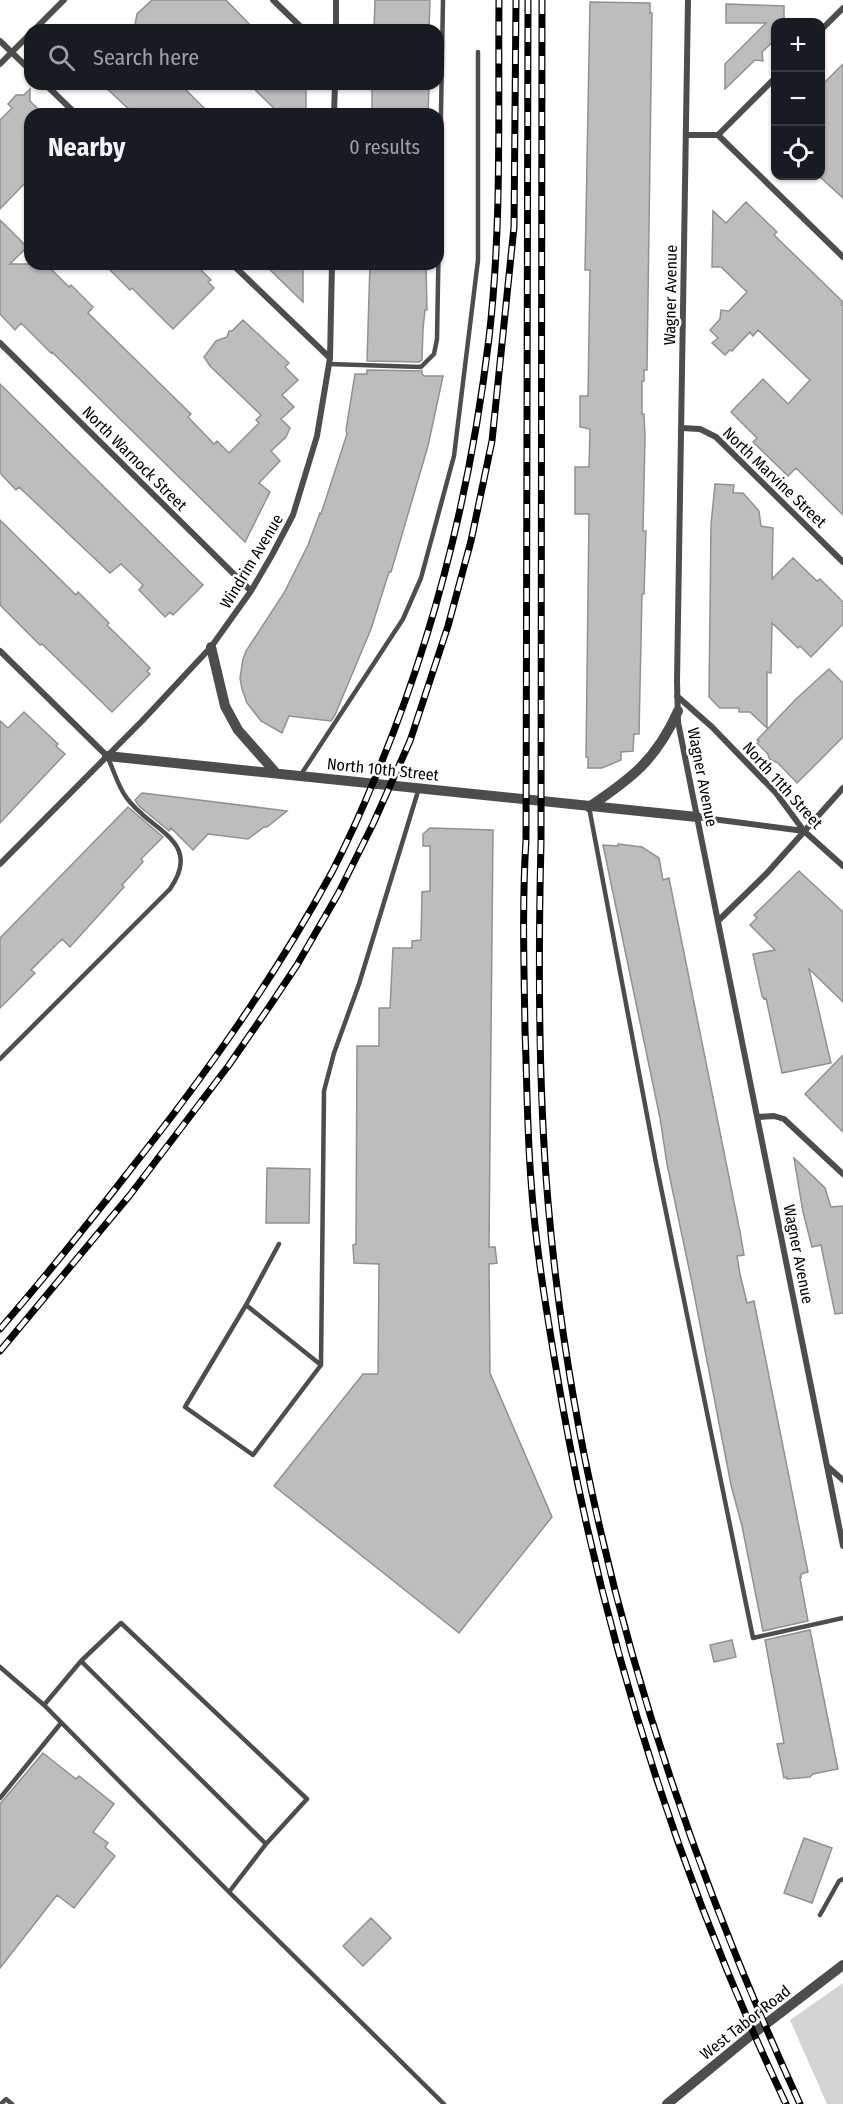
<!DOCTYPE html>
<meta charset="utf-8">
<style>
body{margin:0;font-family:"Fira Sans Condensed",sans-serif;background:#20242c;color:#f1f3f6}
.controls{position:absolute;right:18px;top:18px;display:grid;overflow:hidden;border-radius:12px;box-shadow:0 2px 4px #0004}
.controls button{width:54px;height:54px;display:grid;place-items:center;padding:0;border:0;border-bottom:2px solid #363941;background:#171b24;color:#f1f3f6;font:30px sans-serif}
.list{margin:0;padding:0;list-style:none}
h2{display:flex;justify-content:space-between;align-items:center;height:78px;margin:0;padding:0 24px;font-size:26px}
h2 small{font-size:20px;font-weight:400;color:#9ea1a6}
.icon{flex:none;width:33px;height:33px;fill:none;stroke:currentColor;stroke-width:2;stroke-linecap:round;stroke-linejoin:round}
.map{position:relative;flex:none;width:843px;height:2104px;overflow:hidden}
.search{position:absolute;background:#171b24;box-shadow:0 2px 4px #0004;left:24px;top:24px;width:420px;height:66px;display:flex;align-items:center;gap:15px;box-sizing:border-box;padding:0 21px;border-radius:18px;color:#9ea1a6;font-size:22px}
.panel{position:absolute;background:#171b24;box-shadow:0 2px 4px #0004;left:24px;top:108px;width:420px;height:162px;border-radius:18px}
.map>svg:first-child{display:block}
</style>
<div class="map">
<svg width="843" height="2104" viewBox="0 0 843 2104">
<rect width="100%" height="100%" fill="#fff"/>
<!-- green -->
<path fill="#d4d4d4" d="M 843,1983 L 843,2104 L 827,2104 L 790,2020 Z"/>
<!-- building -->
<path fill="#bdbdbd" stroke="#919191" stroke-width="1.5" d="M 152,0 L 226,0 L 255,30 L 134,30 L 137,14 Z
M 375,0 L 430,0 L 429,30 L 374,30 Z
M 590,2 L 650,3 L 650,13 L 652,13 L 647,370 L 644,370 L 644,381 L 642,381 L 642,414 L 644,414 L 645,437 L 643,531 L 646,531 L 644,594 L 642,594 L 639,734 L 634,734 L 633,751 L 621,752 L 621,760 L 602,768 L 588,768 L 588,757 L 586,757 L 589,514 L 575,514 L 575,467 L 589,467 L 590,429 L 580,427 L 580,396 L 588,396 L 590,270 L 585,270 Z
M 726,4 L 784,6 L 784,22 L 776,22 L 776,39 L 762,52 L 763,61 L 755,60 L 725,89 L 725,64 L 766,23 L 726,23 Z
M 843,64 L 843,198 L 820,177 L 820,87 Z
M 102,84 L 180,84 L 210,114 L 134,114 Z
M 249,84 L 300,84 L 306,90 L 306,114 L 280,114 Z
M 372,84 L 429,85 L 428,114 L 372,114 Z
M 30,89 L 30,101 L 43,114 L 30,114 L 30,178 L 0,209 L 0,120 L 12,108 L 8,104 L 16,95 L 24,95 Z
M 746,202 L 777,232 L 774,235 L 843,302 L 841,304 L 843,306 L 843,515 L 796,468 L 788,476 L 753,442 L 757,438 L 731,412 L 763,379 L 788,404 L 810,380 L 758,330 L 753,336 L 750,332 L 732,351 L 730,350 L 725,355 L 712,343 L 718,338 L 710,330 L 720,319 L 721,310 L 729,311 L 747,292 L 721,267 L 712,267 L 713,211 L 726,223 Z
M 0,220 L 27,247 L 10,264 L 46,264 L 69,287 L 71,285 L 93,307 L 88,313 L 191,414 L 188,417 L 214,444 L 217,441 L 229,453 L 259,423 L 256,420 L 261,415 L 210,366 L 204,357 L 216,341 L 227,337 L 229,331 L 232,331 L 243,320 L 289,363 L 285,367 L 298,380 L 282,395 L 294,407 L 281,419 L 290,428 L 286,437 L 271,451 L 280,461 L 259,483 L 270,492 L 245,542 L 52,352 L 51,353 L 21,323 L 15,330 L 0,314 Z
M 104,264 L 195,264 L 211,280 L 208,282 L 214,288 L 173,329 L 132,288 L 130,290 Z
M 264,264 L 303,264 L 303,302 Z
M 370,264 L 426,264 L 427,310 L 425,310 L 423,329 L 422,360 L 419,362 L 367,361 Z
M 367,370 L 422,371 L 422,374 L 424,376 L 443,376 L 428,446 L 391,572 L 389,572 L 371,629 L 335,715 L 331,721 L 289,716 L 282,733 L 261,721 L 247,703 L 242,689 L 240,678 L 243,659 L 246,651 L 284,593 L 308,545 L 320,513 L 321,514 L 347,434 L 346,430 L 355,374 L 367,374 Z
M 0,384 L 203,585 L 173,615 L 170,612 L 165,617 L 139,590 L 143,585 L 121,564 L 110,573 L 19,487 L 16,490 L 0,473 Z
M 715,484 L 734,485 L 733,493 L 743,493 L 759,511 L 761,526 L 773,528 L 772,579 L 793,558 L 817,581 L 820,579 L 843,602 L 843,624 L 811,657 L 800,646 L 798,648 L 772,623 L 771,673 L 767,672 L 767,728 L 750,712 L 739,712 L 739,708 L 720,708 L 709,697 L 711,525 Z
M 0,520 L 76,595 L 78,592 L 109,623 L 107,625 L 150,668 L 147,671 L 150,674 L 112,712 L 42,644 L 40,645 L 0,605 Z
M 829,669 L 843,683 L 843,737 L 797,783 L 778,763 L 769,759 L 768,754 L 757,743 L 759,741 L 757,740 L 796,699 Z
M 24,712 L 58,744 L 56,746 L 65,754 L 0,823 L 0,721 L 8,728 Z
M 142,793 L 175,797 L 287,811 L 267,827 L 264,827 L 248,839 L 208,834 L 193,850 L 171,828 L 169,831 L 139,806 L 135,800 Z
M 128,807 L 163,837 L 141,859 L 143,862 L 122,885 L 124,887 L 70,947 L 62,939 L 31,970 L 35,973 L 0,1008 L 0,938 Z
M 430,828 L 493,830 L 489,1247 L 495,1247 L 497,1263 L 489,1264 L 490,1373 L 552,1517 L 459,1633 L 274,1486 L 363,1374 L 378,1374 L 379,1264 L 354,1263 L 353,1245 L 356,1244 L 357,1046 L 379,1046 L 379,1008 L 390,1008 L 393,948 L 412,948 L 412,941 L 421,940 L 422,892 L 430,891 L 430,846 L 423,846 L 423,834 Z
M 618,844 L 642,847 L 659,858 L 663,880 L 669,878 L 740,1232 L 744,1255 L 737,1256 L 740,1274 L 747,1303 L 754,1301 L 808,1572 L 801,1574 L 801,1578 L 800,1578 L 808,1621 L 763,1631 L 742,1526 L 731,1485 L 692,1283 L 667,1164 L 660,1118 L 603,845 L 618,846 Z
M 799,871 L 843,912 L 843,1002 L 809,969 L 831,1063 L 782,1073 L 766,998 L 764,999 L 762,996 L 753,954 L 775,950 L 750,925 L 757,918 L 754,915 Z
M 843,1055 L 843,1132 L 805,1094 Z
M 794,1158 L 825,1188 L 831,1207 L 843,1206 L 843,1313 L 835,1314 L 821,1245 L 812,1247 L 803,1212 Z
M 267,1168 L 310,1169 L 309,1223 L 266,1223 Z
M 810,1630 L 838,1769 L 813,1774 L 810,1777 L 787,1779 L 787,1777 L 784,1778 L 777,1744 L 784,1743 L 765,1640 Z
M 732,1640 L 736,1657 L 714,1662 L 710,1645 Z
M 43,1753 L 76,1779 L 79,1776 L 114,1804 L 93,1832 L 108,1843 L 105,1847 L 115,1856 L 74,1908 L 57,1895 L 0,1968 L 0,1804 Z
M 804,1838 L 832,1848 L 812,1903 L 784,1893 Z
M 371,1918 L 391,1938 L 363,1966 L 343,1946 Z"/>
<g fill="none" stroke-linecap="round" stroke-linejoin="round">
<!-- service -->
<path stroke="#4d4d4d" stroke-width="4.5" d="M 329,364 L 421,367 L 434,354 L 437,339 L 443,0
M 300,776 L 403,619 L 421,578 L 454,456 L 478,260 L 478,52
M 589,807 L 656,1163 L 753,1638 L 843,1618
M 0,1059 L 170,889 C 204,840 149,831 126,797 C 118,786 114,771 108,758
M 279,1244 L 246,1305 L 185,1407 L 253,1455 L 321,1365 L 324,1091 L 334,1053 L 359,984 L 419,788
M 246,1305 L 321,1365
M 81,1661 L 121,1623 L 307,1799 L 266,1844 L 229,1892
M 0,1667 L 44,1705
M 0,1798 L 61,1723
M 266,1844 L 81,1661 L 44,1705 L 229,1892 L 444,2104
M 820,1915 L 839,1881 L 843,1879
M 1,2104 L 6,2099 L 12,2104"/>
<!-- minor -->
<path stroke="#4d4d4d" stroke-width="6" d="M 273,0 L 304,30
M 688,0 L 677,681 L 678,722 L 843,1546
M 34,30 L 64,0
M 336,30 L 336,0
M 820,31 L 843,8
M 0,41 L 30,70
M 0,64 L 30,34
M 45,84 L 76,114
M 334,114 L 335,84
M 686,135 L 718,135 L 776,77
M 718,135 L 843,257
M 232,264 L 330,358
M 0,343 L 251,591
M 681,428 L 700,429 L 716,437 L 843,562
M 0,651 L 107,756
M 677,696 L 712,727 L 776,793 L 804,831 L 843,866
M 697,817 L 804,831
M 0,864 L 143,720 L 211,647 L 251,591 L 272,555 L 293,515 L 317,436 L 330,358 L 332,264
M 719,920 L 767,873 L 843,788
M 758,1117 L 774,1116 L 784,1119 L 843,1174
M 827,1466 L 843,1480"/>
<!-- tertiary -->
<path stroke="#4d4d4d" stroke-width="10" d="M 211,647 L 225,706 L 238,730 L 276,773
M 107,756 L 697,817
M 589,807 C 632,778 656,760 678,711
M 667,2104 L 750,2036 L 843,1965"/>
<defs>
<path id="rail" d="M 528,0 L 526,840 C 522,904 524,966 525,1030 C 527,1080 527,1130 531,1180 C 535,1241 545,1302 555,1362 C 597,1618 675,1869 786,2104
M 542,0 L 541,843 C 538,963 538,1083 548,1202 C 575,1516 669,1819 800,2104
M 0,1329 C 45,1277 88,1224 130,1170 C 206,1074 274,979 332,872 C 348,841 362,810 375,778 C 434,638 471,489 489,338 C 502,226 498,113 499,0
M 0,1351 L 130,1195 L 229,1065 L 269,1007 L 297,965 L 338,894 L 373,824 L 410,741 L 448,626 L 471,541 L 492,441 L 514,227 L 516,0"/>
</defs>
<!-- rail casing -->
<use href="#rail" stroke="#000" stroke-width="7"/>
<!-- rail -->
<use href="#rail" stroke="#fff" stroke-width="4.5" stroke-dasharray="14" stroke-linecap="butt"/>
</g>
<g text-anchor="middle" stroke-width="5" stroke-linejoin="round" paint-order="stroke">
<!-- street labels -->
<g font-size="16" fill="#000" stroke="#fff">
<text transform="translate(670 295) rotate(-89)" y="6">Wagner Avenue</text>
<text transform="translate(135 458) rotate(45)" y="6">North Warnock Street</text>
<text transform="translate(775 477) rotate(44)" y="6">North Marvine Street</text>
<text transform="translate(251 561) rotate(-59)" y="6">Windrim Avenue</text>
<text transform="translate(383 769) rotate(6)" y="6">North 10th Street</text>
<text transform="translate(703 777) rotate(79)" y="6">Wagner Avenue</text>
<text transform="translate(783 785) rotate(48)" y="6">North 11th Street</text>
<text transform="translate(799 1254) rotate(79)" y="6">Wagner Avenue</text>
<text transform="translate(745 2022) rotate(-38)" y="6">West Tabor Road</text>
</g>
</g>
</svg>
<div class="controls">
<button>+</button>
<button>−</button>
<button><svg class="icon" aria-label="locate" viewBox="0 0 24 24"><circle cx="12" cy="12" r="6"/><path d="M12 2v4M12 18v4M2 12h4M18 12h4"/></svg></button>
</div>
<div class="search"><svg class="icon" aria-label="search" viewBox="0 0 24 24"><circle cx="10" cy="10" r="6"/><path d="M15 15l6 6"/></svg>Search here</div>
<section class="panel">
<h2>Nearby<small>0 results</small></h2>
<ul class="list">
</ul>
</section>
</div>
